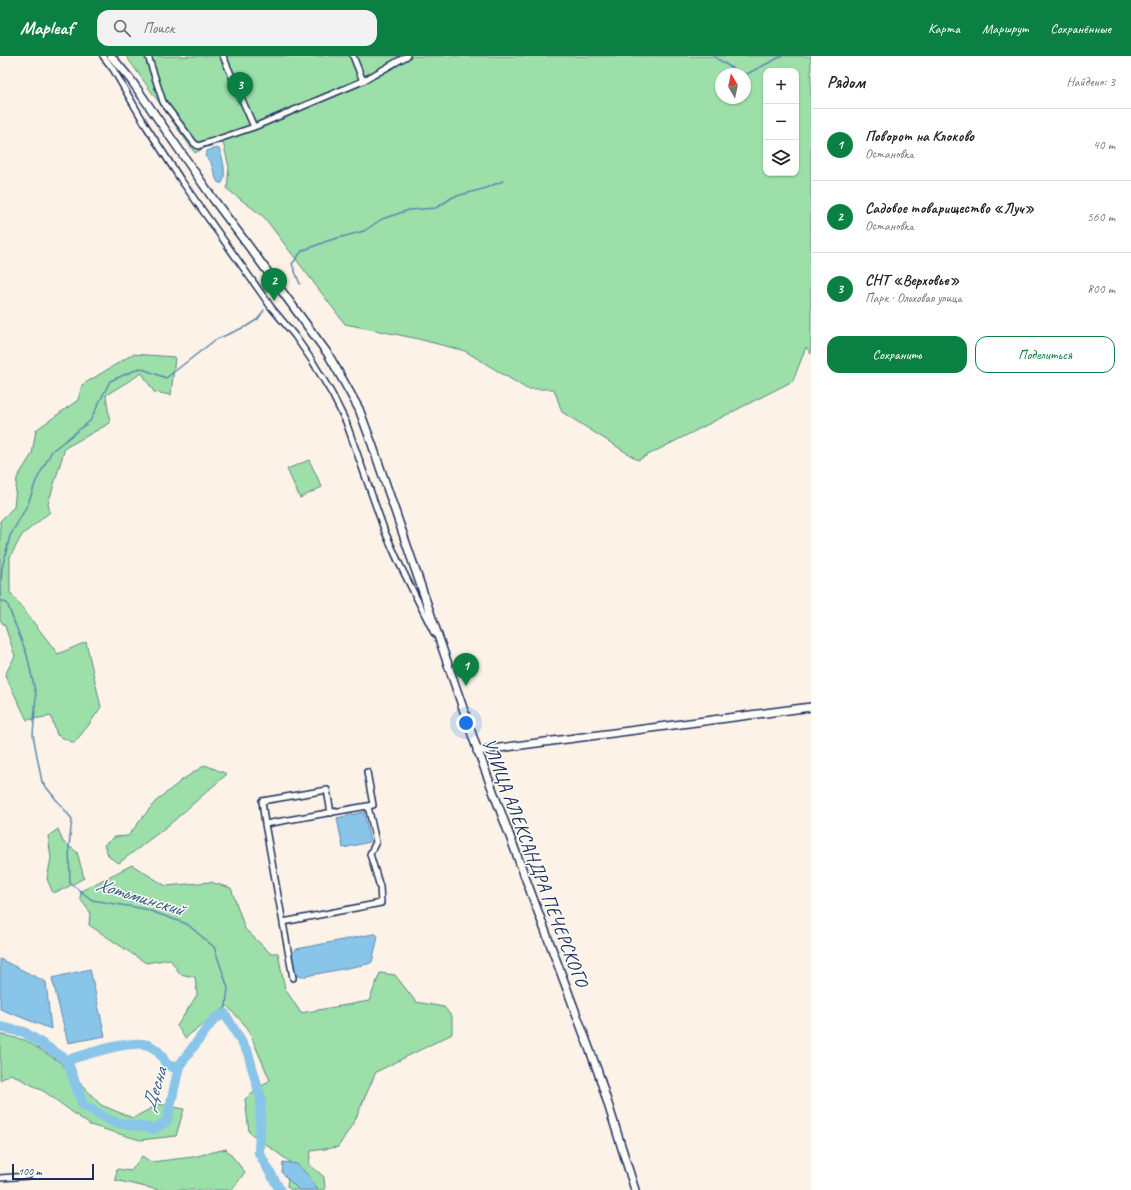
<!DOCTYPE html>
<html lang="ru">
<meta charset="utf-8">
<style>
body{margin:0;font-family:Caveat,sans-serif;background:#f2f2f2;color:#222}
.controls{position:absolute;right:12px;top:12px;display:grid;overflow:hidden;border-radius:8px;box-shadow:0 1px 3px #0004}
.controls button{width:36px;height:36px;display:grid;place-items:center;padding:0;border:0;border-bottom:1px solid #e0e0e0;background:#fff;color:#222;font:20px sans-serif}
.compass{position:absolute;left:715px;top:12px;width:36px;height:36px;border-radius:50%;background:#fff;box-shadow:0 1px 3px #0004;rotate:351deg}
.scale{position:absolute;left:12px;bottom:10px;width:82px;box-sizing:border-box;padding-left:4px;border:2px solid #1b2f5e;border-top:0;font-size:11px;line-height:14px;white-space:nowrap;color:#1b2f5e;-webkit-text-stroke:3px #fdfcf7;paint-order:stroke}
.you{position:absolute;left:466px;top:667px;width:14px;height:14px;margin:-10px;border:3px solid #fff;border-radius:50%;background:#1a73e8;box-shadow:0 0 0 6px #1a73e833}
.badge{display:grid;place-items:center;width:26px;height:26px;border-radius:50%;background:#0b8043;color:#fff;font-size:13px;font-weight:700}
.pin{position:absolute;translate:-50% -33px;filter:drop-shadow(0 1px 2px #0008)}
.pin::after{content:'';position:absolute;top:21px;width:14px;height:12px;background:inherit;clip-path:polygon(0 0,100% 0,50% 100%)}
.list{margin:0;padding:0;list-style:none}
h2{display:flex;justify-content:space-between;align-items:center;height:52px;margin:0;padding:0 16px;font-size:17px}
h2 small{font-size:13px;font-weight:400;color:#767676}
.list li{display:grid;grid-template-columns:26px 1fr auto;gap:12px;align-items:center;box-sizing:border-box;height:72px;padding:0 16px;border-top:1px solid #e0e0e0}
.list b{display:block;font-size:15px;white-space:nowrap}
.list p{margin:0;font-size:13px;white-space:nowrap;color:#767676}
.list em{font-size:13px;font-style:normal;color:#767676}
.actions{display:flex;gap:8px;padding:12px 16px}
.actions a{flex:1;padding:9px 0;border:1px solid #0b8043;border-radius:12px;text-align:center;font-size:14px;color:#0b8043}
.actions .main{background:#0b8043;color:#fff}
.icon{flex:none;width:22px;height:22px;fill:none;stroke:currentColor;stroke-width:2;stroke-linecap:round;stroke-linejoin:round}
.map{position:relative;flex:none;width:811px;height:1134px;overflow:hidden}
header{display:flex;align-items:center;gap:24px;box-sizing:border-box;height:56px;padding:0 20px;background:#0b8043;color:#fff}
header strong{font-size:19px}
nav{display:flex;gap:22px;margin-inline-start:auto;font-size:14px}
.search{width:280px;height:36px;background:#f2f2f2;display:flex;align-items:center;gap:10px;box-sizing:border-box;padding:0 14px;border-radius:12px;color:#767676;font-size:15px}
main{display:flex}
aside{flex:1;background:#fff}
.map>svg:first-child{display:block}
</style>
<header>
<strong>Mapleaf</strong>
<div class="search"><svg class="icon" aria-label="search" viewBox="0 0 24 24"><circle cx="10" cy="10" r="6"/><path d="M15 15l6 6"/></svg>Поиск</div>
<nav><a>Карта</a><a>Маршрут</a><a>Сохранённые</a></nav>
</header>
<main>
<div class="map">
<svg width="811" height="1134" viewBox="0 0 811 1134">
<rect width="100%" height="100%" fill="#fcf2e7"/>
<filter id="ink" filterUnits="userSpaceOnUse"><feTurbulence type="fractalNoise" baseFrequency=".025" numOctaves="2"/><feDisplacementMap in="SourceGraphic" scale="8" xChannelSelector="R" yChannelSelector="G"/><feConvolveMatrix kernelMatrix="1 2 1 2 8 2 1 2 1" color-interpolation-filters="sRGB"/></filter>
<g filter="url(#ink)">
<!-- green -->
<path fill="#9cdfa9" stroke="#5c8784" fill-rule="evenodd" d="M 126,0 L 811,0 L 811,298 L 806,291 L 793,325 L 638,404 L 562,356 L 554,333 L 527,333 L 465,295 L 414,282 L 345,268 L 264,161 L 227,133 L 229,111 L 223,86 L 204,92 L 195,97 ZM 766,15 L 796,15 L 796,117 L 766,117 ZM 721,18 L 745,18 L 745,42 L 721,42 Z
M 133,298 L 175,301 L 171,339 L 154,336 L 142,317 L 106,339 L 110,367 L 65,392 L 48,448 L 50,456 L 22,479 L 10,501 L 10,536 L 58,598 L 86,586 L 101,651 L 88,670 L 74,687 L 57,679 L 51,660 L 27,664 L 5,619 L 15,600 L 5,570 L 0,564 L 0,465 L 14,451 L 17,422 L 32,398 L 36,374 L 78,344 L 82,329 Z
M 309,404 L 322,431 L 300,442 L 287,413 Z
M 205,709 L 227,718 L 170,768 L 119,807 L 109,801 L 104,789 L 115,781 L 128,780 L 155,746 L 182,724 Z
M 58,773 L 63,786 L 77,796 L 84,822 L 64,833 L 53,837 L 47,823 L 51,802 L 48,780 Z
M 132,809 L 166,830 L 210,826 L 231,832 L 245,873 L 270,897 L 278,897 L 285,933 L 301,957 L 369,945 L 380,917 L 395,919 L 416,946 L 444,951 L 452,961 L 452,978 L 376,1016 L 355,1064 L 338,1091 L 311,1095 L 309,1108 L 324,1121 L 325,1134 L 291,1134 L 287,1130 L 290,1106 L 249,1076 L 245,1043 L 270,1024 L 247,971 L 227,950 L 185,982 L 177,970 L 197,939 L 195,921 L 180,918 L 170,903 L 146,907 L 89,869 L 90,856 L 80,843 L 81,835 Z
M 0,978 L 25,984 L 60,1006 L 101,1049 L 133,1062 L 159,1048 L 184,1053 L 176,1080 L 140,1084 L 90,1069 L 45,1036 L 11,1018 L 0,1024 Z
M 226,1093 L 245,1116 L 232,1134 L 159,1134 L 115,1124 L 117,1113 L 131,1115 L 142,1100 L 151,1106 L 193,1101 Z"/>
<!-- water -->
<path fill="#89c5e9" stroke="#5d89b1" d="M 216,92 L 219,93 C 223,102 227,119 222,127 L 219,127 L 217,125 L 211,107 L 205,100 L 207,95 Z
M 364,756 L 370,786 L 343,792 L 337,762 Z
M 373,878 L 376,878 L 378,881 L 372,906 L 368,908 L 301,921 L 297,920 C 291,912 288,898 297,893 Z
M 0,903 L 46,926 L 51,973 L 0,953 Z
M 90,913 L 105,980 L 68,987 L 52,922 Z
M 283,1106 L 297,1108 L 308,1119 L 318,1134 L 299,1134 L 282,1117 Z"/>
<g fill="none" stroke-linecap="round" stroke-linejoin="round">
<!-- stream -->
<path stroke="#5d89b1" stroke-width="1.5" d="M 713,0 L 741,18
M 745,19 L 782,0
M 300,228 L 292,208 L 302,195 L 327,185 L 364,175 L 382,163 L 409,154 L 436,152 L 453,141 L 483,133 L 503,125
M 0,544 L 7,547 L 27,599 L 36,639 L 33,679 L 42,726 L 72,763 L 69,790 L 70,827 L 92,844 L 145,853 L 187,868 L 214,891 L 228,932 L 225,958
M 0,544 L 2,512 L 10,480 L 28,448 L 36,425 L 52,395 L 90,365 L 110,325 L 140,312 L 166,322 L 215,284 L 247,270 L 258,263 L 264,254"/>
<!-- river -->
<path stroke="#89c5e9" stroke-width="10" d="M 0,971 L 24,976 L 67,1004 L 83,1049 L 113,1066 L 154,1073 L 167,1065 L 179,1010 L 214,963 L 225,958 L 248,997 L 261,1043 L 259,1097 L 280,1134
M 67,1004 C 86,999 130,983 148,989 C 157,992 162,999 166,1008 L 172,1011 L 179,1010"/>
<defs>
<path id="street" d="M 103,0 L 113,13 L 146,70 L 181,124 L 271,251 L 295,280 L 313,306 L 332,338 L 346,366 L 385,476 L 400,509 L 434,577
M 148,0 L 163,46 L 194,87 L 198,90 L 254,71 L 363,25 L 407,0
M 223,0 L 254,71
M 353,0 L 363,25
M 265,768 L 262,745 L 327,734 L 331,757
M 283,866 L 381,847 L 380,831 L 370,798 L 376,786 L 368,750
M 293,922 L 265,768 L 373,749 L 367,716
M 0,1122 L 28,1120"/>
<path id="secondary" d="M 111,0 L 131,24 L 214,144 L 259,204 L 328,298 L 344,326 L 359,353 L 372,388 L 475,687 L 598,1016 L 635,1134
M 477,695 L 811,651"/>
</defs>
<!-- street casing -->
<use href="#street" stroke="#1b2f5e" stroke-width="8"/>
<!-- secondary casing -->
<use href="#secondary" stroke="#1b2f5e" stroke-width="10"/>
<!-- street -->
<use href="#street" stroke="#fdfcf7" stroke-width="5"/>
<!-- secondary -->
<use href="#secondary" stroke="#fdfcf7" stroke-width="7"/>
</g>
</g>
<g text-anchor="middle" stroke-width="3" stroke-linejoin="round" paint-order="stroke">
<!-- street labels -->
<g font-size="19" fill="#1b2f5e" stroke="#fdfcf7">
<text transform="translate(536 806) rotate(69)" y="7">УЛИЦА АЛЕКСАНДРА ПЕЧЕРСКОГО</text>
</g>
<!-- water labels -->
<g font-size="20" font-style="italic" fill="#3c5c88" stroke="#fdfcf7">
<text transform="translate(140 840) rotate(17)" y="7">Хотьминский</text>
<text transform="translate(154 1033) rotate(-73)" y="7">Десна</text>
</g>
</g>
</svg>
<div class="controls">
<button>+</button>
<button>−</button>
<button><svg class="icon" aria-label="layers" viewBox="0 0 24 24"><path d="M12 4l9 5-9 5-9-5zM3 14l9 5 9-5"/></svg></button>
</div>
<svg class="compass" viewBox="-18 -18 36 36"><path d="M0-13l5 13h-10z" fill="#e53935"/><path d="M0 13l5-13h-10z" fill="#767676"/></svg>
<div class="scale">100 m</div>
<div class="you"></div>
<div class="pin badge" style="left:466px;top:630px">1</div>
<div class="pin badge" style="left:274px;top:245px">2</div>
<div class="pin badge" style="left:240px;top:49px">3</div>
</div>
<aside>
<h2>Рядом<small>Найдено: 3</small></h2>
<ul class="list">
<li><span class="badge">1</span><div><b>Поворот на Клоково</b><p>Остановка</p></div><em>40 m</em></li>
<li><span class="badge">2</span><div><b>Садовое товарищество «Луч»</b><p>Остановка</p></div><em>560 m</em></li>
<li><span class="badge">3</span><div><b>СНТ «Верховье»</b><p>Парк · Ольховая улица</p></div><em>800 m</em></li>
</ul>
<div class="actions"><a class="main">Сохранить</a><a>Поделиться</a></div>
</aside>
</main>
